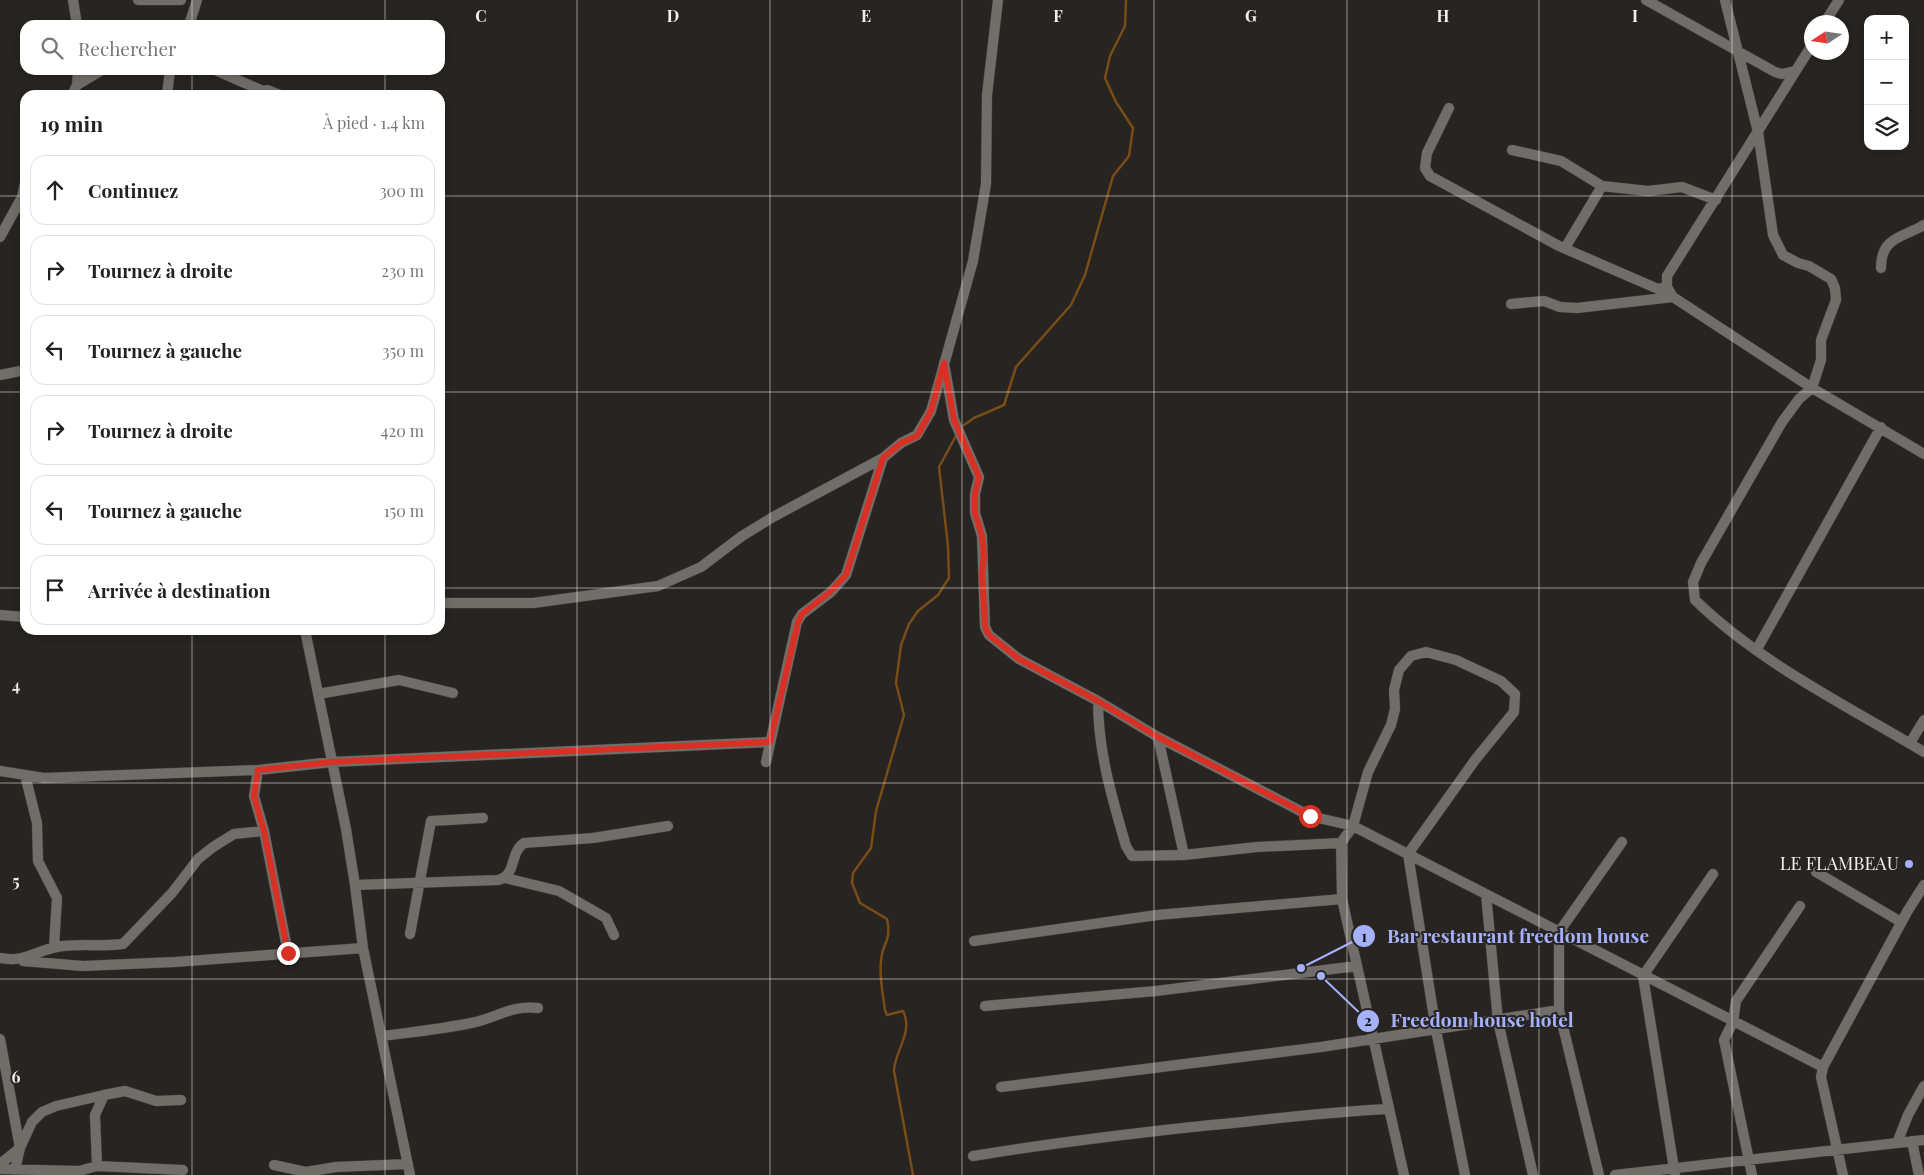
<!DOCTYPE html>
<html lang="fr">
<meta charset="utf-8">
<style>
body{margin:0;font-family:"Playfair Display",serif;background:#f2f2f2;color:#222}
.controls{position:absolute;right:15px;top:15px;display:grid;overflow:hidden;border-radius:10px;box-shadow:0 2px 8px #0003}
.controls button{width:45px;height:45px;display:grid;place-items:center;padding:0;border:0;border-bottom:1px solid #e0e0e0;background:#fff;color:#222;font:25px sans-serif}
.compass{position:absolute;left:1804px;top:15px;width:45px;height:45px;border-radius:50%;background:#fff;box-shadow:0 2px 8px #0003;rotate:258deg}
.stop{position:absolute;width:15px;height:15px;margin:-11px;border:4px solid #d93025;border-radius:50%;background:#fff}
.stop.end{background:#d93025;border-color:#fff;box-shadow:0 1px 5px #0008}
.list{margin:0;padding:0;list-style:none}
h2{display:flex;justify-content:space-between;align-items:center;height:65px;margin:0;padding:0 20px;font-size:21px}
h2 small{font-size:16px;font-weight:400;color:#767676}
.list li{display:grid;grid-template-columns:32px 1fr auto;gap:15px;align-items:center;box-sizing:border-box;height:70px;margin:0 10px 10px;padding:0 10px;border:1px solid #e0e0e0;border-radius:15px}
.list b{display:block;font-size:19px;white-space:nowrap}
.list em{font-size:16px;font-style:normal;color:#767676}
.icon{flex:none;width:28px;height:28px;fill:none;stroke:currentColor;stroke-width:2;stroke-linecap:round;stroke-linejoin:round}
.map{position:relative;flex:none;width:1924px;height:1175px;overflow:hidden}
.search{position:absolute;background:#fff;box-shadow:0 2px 8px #0003;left:20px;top:20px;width:425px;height:55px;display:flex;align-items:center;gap:12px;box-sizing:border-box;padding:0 18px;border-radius:15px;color:#767676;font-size:19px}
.panel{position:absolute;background:#fff;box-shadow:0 2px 8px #0003;left:20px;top:90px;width:425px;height:545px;border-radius:15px}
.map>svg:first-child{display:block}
</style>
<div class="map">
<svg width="1924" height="1175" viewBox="0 0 1924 1175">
<rect width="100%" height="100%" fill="#272421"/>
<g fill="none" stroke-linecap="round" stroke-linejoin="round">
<!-- stream -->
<path stroke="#784d17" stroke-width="2.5" d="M 961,427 L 974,418 L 1004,405 L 1016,367 L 1071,305 L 1085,275 L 1113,176 L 1129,156 L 1133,128 L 1116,102 L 1105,78 L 1110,56 L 1125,26 L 1126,0
M 913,1175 L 894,1071 C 894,1052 914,1032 903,1011 L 887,1015 L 885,1010 C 883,994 879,977 881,961 C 882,943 892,942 887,919 L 860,903 L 852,883 L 853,873 L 871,848 L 876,811 L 904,715 L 896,683 L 901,645 L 909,624 L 918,611 L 938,595 L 949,578 L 948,546 L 939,467 L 957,434"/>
<defs>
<path id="minor" d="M 73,0 L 77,25
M 138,0 L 181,0
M 1646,0 L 1775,72 L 1782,74 L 1795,71
M 1725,0 L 1758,132 L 1773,235 L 1783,255 L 1798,263 L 1809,266 L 1831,279 L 1835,288 L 1836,300 L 1821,340 L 1821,360 L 1812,388 L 1799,399 L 1782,422 L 1701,563 L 1693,582 L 1695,600 C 1761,664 1846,705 1924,752
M 1825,22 L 1839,0
M 189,25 L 197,0
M 1812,45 L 1667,276 L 1667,287 L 1673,297 L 1812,388 L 1924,454
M 215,70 L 263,91 L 267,90 L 280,95
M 77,85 L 102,70
M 72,95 L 77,85 L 78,70
M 167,95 L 170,70
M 1449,108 L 1427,153 L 1425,168 L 1430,176 L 1559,246 L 1658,289 L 1667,287
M 1512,150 L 1561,161 L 1602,186
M 0,237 L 22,197 L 25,183
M 1565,248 L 1602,186 L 1648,191 L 1682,187 L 1716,200
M 1881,268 C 1881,237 1902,238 1924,225
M 1511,304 L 1544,301 L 1560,307 L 1577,308 L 1673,297
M 944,363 L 954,420 L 979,477 L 975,494 L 975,513 L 982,536 L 985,627 L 989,635 L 1019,659 L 1098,701 L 1158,737 L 1310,816 L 1353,826 L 1823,1067
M 0,375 L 25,370
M 440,603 L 533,603 L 658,586 L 701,567 L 742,536 L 773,517 L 883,458
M 0,615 L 25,617
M 305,630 L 346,829 L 355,885 L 498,880 C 517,876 509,853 524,843 L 593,838 L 668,826
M 1757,649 L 1881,427
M 318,694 L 399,680 L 453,693
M 1098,701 C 1098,751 1112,798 1126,846 L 1132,856 L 1184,855 L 1257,847 L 1341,843
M 1158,737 L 1184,855
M 1910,743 L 1924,720
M 766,762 L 797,622 L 802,614 L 831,592 L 846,575 L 883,458 L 901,443 L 917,435 L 931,411 L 973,261 L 986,184 L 987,95 L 998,0
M 258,770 L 254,796 L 264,831
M 0,771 L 44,778 L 258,770 L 332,762 L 770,742
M 25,775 L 37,823 L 38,861 L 57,898 L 54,947
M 1816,872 L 1901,922
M 505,878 L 559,891 L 606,918 L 614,935
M 355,885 L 363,948 L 410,1175
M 1486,894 L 1498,1021 L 1533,1175
M 410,934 L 431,821 L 483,818
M 974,941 L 1157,915 L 1342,899
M 0,958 C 24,963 35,951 57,947 C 79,943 101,947 123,944 L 172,893 L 198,859 L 213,847 L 234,834 L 264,831 L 288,953
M 23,961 L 83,966 L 175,962 L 363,948
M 985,1006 L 1156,991 L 1357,966
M 383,1036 C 413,1032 442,1029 471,1023 C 497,1018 510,1005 538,1008
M 0,1039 L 20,1148 L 15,1170
M 1001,1087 L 1321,1047 L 1559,1010
M 1912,1141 L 1919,1175
M 1897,1143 L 1908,1115 L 1924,1086
M 973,1156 C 1046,1144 1119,1135 1192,1127 C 1258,1121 1323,1112 1389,1109
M 0,1164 L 20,1148 L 32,1122 L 42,1112 L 56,1106 L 104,1095
M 274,1165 L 306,1172 L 336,1167 L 408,1164
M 97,1166 L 95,1115 L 104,1095 L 125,1091 L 156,1101 L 181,1100
M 0,1169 L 79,1171 L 97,1166 L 183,1170
M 1404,1175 L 1342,899 L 1341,843 L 1353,826 L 1368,772 L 1391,725 L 1395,709 L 1394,690 L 1399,670 L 1411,656 L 1426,652 L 1456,660 L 1501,681 L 1515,694 L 1514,712 L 1475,760 L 1408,854 L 1436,1030 L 1465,1175
M 1599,1175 L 1559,1010 L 1559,932 L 1622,842
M 1615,1175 L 1924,1140
M 1675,1175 L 1643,976 L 1713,874
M 1752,1175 L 1724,1040 L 1733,1022 L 1736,1001 L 1800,906
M 1843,1175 L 1821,1077 L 1823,1067 L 1907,912 L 1924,885"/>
</defs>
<!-- minor casing -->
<use href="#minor" stroke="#423e3c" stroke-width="11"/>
<!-- minor -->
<use href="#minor" stroke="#716d69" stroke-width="10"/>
</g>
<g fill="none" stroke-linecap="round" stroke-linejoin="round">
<!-- route -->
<path stroke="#d93025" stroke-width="6" d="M 288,953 L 264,831 L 254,796 L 258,770 L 332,762 L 770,742 L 798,622 L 802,614 L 830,592 L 846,575 L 883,458 L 901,443 L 917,436 L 931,411 L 944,363 L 954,420 L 979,477 L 975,494 L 975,513 L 982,536 L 984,556 L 982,573 L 985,626 L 989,635 L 1019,659 L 1098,701 L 1158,737 L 1310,816"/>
</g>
<!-- grid -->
<path fill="none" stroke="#f1eeec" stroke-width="1" stroke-opacity="0.55" d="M 192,0 L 192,25M 385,0 L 385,25M 577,0 L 577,1175M 770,0 L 770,1175M 962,0 L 962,1175M 1154,0 L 1154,1175M 1347,0 L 1347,1175M 1539,0 L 1539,1175M 1732,0 L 1732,1175M 192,70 L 192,95M 385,70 L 385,95M 0,196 L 25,196M 440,196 L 1924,196M 0,392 L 25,392M 440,392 L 1924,392M 0,588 L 25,588M 440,588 L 1924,588M 192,630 L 192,1175M 385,630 L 385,1175M 0,783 L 1924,783M 0,979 L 1924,979"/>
<!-- markers -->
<circle fill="#a6b1fc" stroke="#272421" stroke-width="2" cx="1909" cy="864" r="5"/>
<g text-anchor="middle" stroke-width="4" stroke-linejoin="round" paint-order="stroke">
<!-- poi labels -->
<g font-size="18" fill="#f1eeec" stroke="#272421" text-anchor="end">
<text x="1899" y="870">LE FLAMBEAU</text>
</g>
</g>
<g font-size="16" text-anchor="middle" font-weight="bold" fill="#f1eeec" stroke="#272421" stroke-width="4" stroke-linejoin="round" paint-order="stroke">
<text x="481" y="22">C</text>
<text x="673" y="22">D</text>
<text x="866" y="22">E</text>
<text x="1058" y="22">F</text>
<text x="1251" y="22">G</text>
<text x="1443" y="22">H</text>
<text x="1635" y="22">I</text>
<text x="16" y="691">4</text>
<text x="16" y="887">5</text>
<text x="16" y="1083">6</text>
</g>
<!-- callouts -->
<path fill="none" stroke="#a6b1fc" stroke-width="2" d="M1301 968L1364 936M1321 976L1368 1021"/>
<g fill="#a6b1fc" stroke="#272421" stroke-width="2">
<circle cx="1301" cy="968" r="5"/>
<circle cx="1321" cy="976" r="5"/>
<circle cx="1364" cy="936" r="12"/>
<circle cx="1368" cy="1021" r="12"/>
</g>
<g font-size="15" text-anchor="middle" font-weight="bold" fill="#111">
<text x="1364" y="942">1</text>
<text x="1368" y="1026">2</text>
</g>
<g font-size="19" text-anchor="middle" font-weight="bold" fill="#a6b1fc" stroke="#272421" stroke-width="4" stroke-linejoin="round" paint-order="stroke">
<text x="1518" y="943">Bar restaurant freedom house</text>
<text x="1482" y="1027">Freedom house hotel</text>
</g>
</svg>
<div class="controls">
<button>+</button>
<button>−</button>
<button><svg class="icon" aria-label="layers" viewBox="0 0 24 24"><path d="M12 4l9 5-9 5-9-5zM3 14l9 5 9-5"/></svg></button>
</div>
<svg class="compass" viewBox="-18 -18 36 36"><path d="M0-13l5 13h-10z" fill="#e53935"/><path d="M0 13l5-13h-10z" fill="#767676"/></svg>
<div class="stop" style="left:1310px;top:816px"></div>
<div class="stop end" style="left:288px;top:953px"></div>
<div class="search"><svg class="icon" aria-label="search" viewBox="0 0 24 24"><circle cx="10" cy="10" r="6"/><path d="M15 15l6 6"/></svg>Rechercher</div>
<section class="panel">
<h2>19 min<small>À pied · 1.4 km</small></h2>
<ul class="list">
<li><svg class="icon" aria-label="ahead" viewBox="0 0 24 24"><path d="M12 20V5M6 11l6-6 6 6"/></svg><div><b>Continuez</b></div><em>300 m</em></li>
<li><svg class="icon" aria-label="right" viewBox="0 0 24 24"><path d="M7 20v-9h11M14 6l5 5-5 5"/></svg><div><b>Tournez à droite</b></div><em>230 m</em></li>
<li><svg class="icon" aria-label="left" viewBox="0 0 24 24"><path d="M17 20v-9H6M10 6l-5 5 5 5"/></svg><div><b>Tournez à gauche</b></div><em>350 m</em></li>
<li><svg class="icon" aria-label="right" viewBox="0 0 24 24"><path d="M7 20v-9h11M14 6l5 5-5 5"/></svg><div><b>Tournez à droite</b></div><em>420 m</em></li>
<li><svg class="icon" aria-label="left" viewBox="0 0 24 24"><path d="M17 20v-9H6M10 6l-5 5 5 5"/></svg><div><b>Tournez à gauche</b></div><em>150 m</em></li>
<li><svg class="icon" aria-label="arrive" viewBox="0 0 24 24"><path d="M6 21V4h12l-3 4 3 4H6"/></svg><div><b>Arrivée à destination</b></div></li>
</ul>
</section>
</div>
